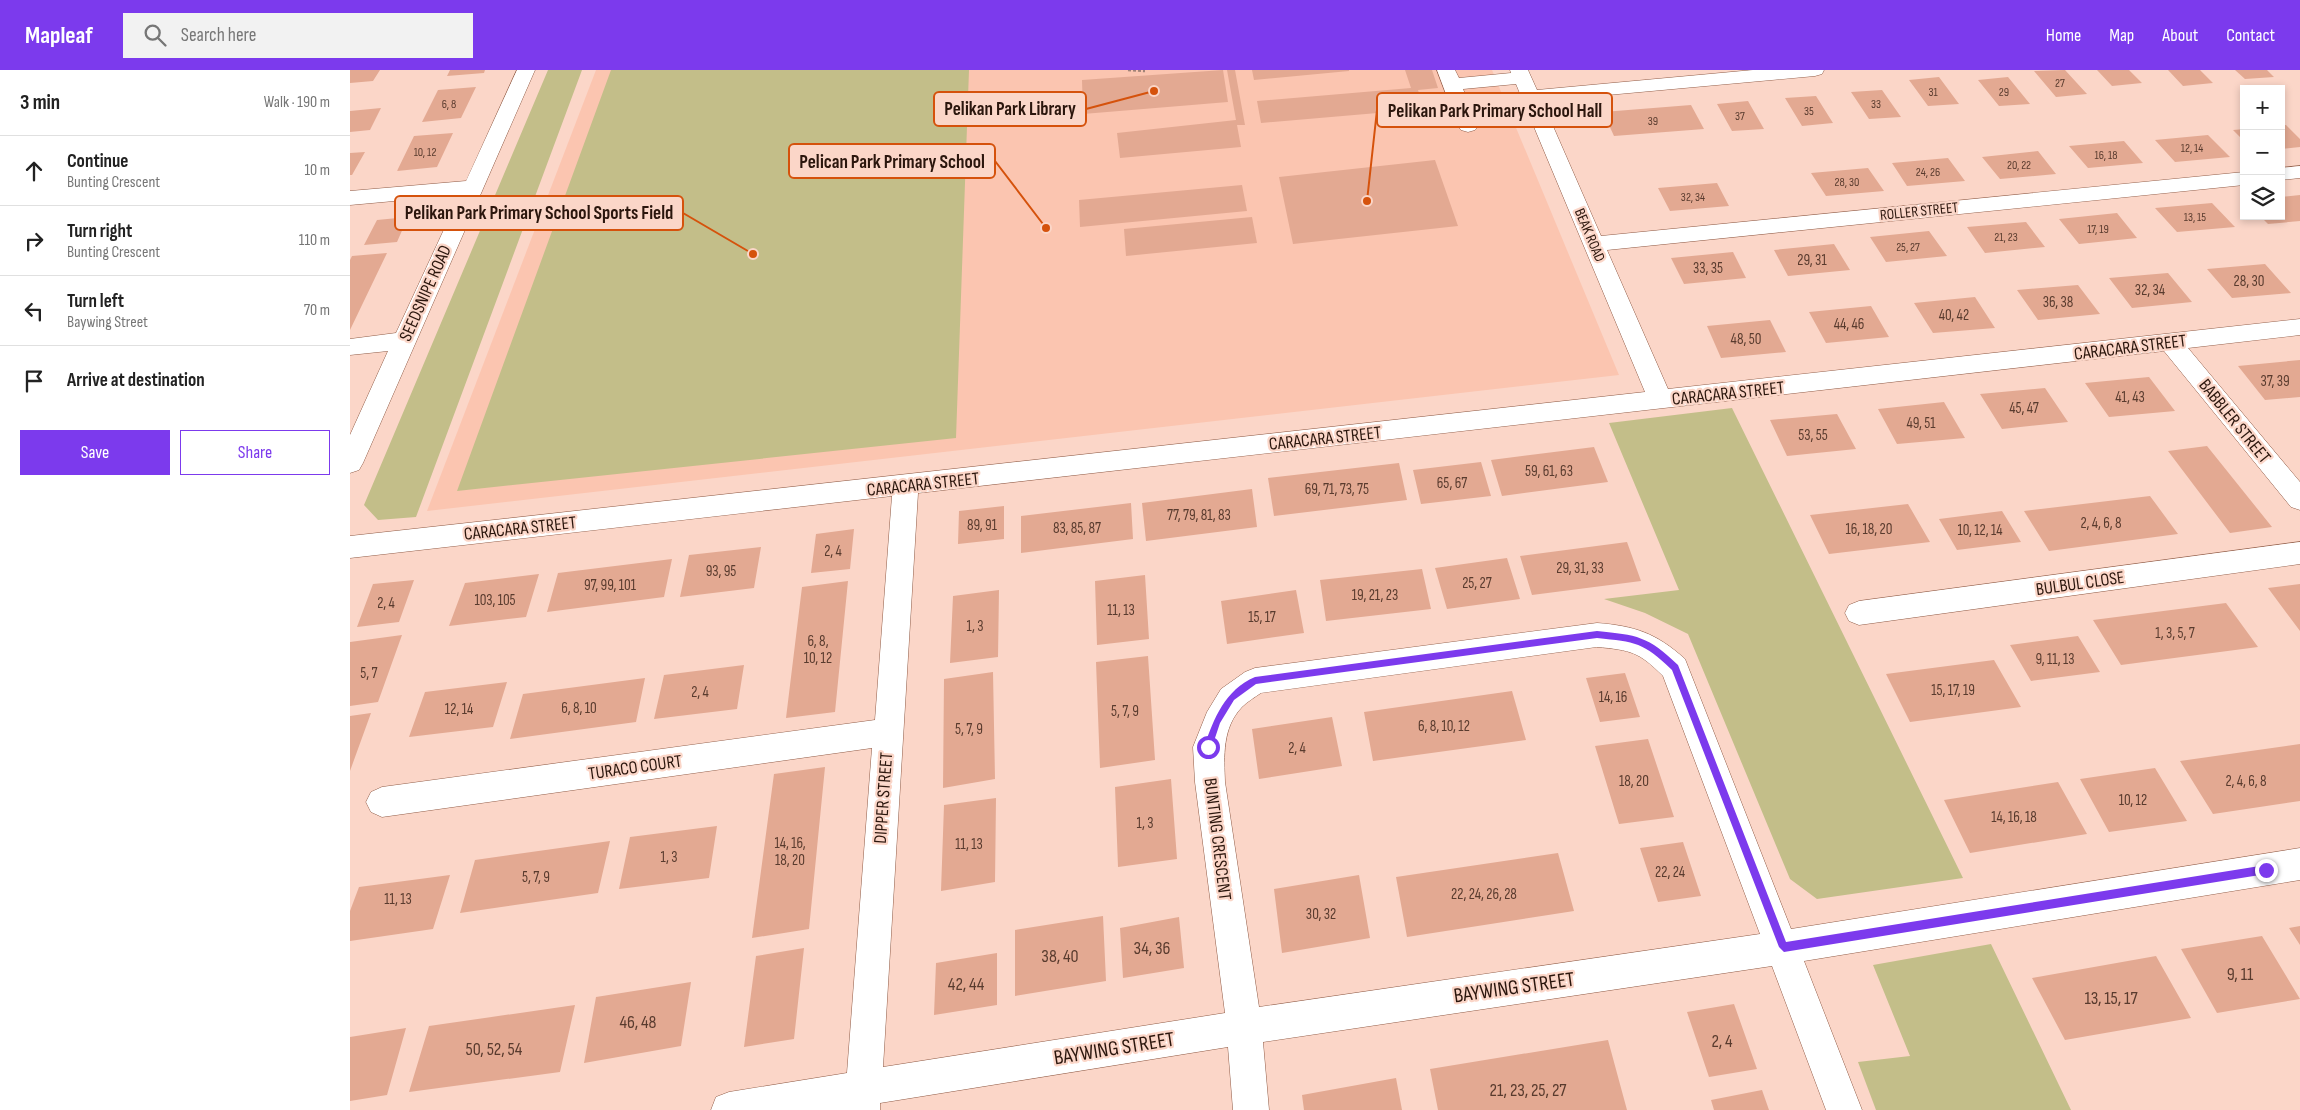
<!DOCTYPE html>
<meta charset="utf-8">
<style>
body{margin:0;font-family:"Sofia Sans Condensed",sans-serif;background:#f2f2f2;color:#222}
.controls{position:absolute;right:15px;top:15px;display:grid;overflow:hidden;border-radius:0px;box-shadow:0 2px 8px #0003}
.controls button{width:45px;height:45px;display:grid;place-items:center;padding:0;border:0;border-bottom:1px solid #e0e0e0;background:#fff;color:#222;font:25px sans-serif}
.stop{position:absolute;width:15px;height:15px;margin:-11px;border:4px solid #7c3aed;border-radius:50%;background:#fff}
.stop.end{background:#7c3aed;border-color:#fff;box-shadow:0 1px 5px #0008}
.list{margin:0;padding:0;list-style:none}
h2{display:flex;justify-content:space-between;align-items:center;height:65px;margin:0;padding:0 20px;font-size:21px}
h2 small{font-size:16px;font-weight:400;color:#767676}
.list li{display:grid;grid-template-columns:32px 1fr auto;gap:15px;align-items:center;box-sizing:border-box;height:70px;padding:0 20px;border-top:1px solid #e0e0e0}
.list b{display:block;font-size:19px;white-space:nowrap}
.list p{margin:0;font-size:16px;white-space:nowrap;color:#767676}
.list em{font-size:16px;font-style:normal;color:#767676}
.actions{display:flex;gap:10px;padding:15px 20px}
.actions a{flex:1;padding:11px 0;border:1px solid #7c3aed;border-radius:0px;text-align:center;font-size:18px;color:#7c3aed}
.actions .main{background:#7c3aed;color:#fff}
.icon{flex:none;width:28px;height:28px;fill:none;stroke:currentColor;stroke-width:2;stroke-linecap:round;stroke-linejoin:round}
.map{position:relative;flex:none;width:1950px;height:1040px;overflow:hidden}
header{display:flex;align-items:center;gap:30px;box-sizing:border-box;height:70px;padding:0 25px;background:#7c3aed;color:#fff}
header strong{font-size:24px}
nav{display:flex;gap:28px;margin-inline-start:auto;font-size:18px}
.search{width:350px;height:45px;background:#f2f2f2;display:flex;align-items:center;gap:12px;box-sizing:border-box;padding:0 18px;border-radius:0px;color:#767676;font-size:19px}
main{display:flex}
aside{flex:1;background:#fff}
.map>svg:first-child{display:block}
</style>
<header>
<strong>Mapleaf</strong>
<div class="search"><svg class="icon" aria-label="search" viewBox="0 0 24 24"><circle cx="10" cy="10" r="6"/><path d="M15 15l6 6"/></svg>Search here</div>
<nav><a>Home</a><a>Map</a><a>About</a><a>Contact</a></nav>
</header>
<main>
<aside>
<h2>3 min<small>Walk · 190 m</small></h2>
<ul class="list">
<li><svg class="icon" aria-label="ahead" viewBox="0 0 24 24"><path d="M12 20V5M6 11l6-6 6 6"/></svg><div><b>Continue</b><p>Bunting Crescent</p></div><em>10 m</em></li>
<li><svg class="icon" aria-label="right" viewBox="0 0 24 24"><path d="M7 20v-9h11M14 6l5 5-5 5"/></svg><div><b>Turn right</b><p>Bunting Crescent</p></div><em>110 m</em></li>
<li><svg class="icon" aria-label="left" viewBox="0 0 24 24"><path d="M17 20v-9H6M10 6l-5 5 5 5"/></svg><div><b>Turn left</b><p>Baywing Street</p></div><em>70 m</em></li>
<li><svg class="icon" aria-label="arrive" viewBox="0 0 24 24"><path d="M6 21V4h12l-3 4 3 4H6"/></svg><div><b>Arrive at destination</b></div></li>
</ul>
<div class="actions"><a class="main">Save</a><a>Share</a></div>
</aside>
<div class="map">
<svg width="1950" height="1040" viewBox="0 0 1950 1040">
<rect width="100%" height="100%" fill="#fbd6c8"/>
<!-- built -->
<path fill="#fbc5b0" d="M 246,0 L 1142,0 L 1269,305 L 77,441 Z"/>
<!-- green -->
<path fill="#c3be89" d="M 198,0 L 232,0 L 66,447 L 28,450 L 14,435 Z
M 261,0 L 619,0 L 606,368 L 107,421 Z
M 1382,338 L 1613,808 L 1467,829 L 1440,809 L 1338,564 L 1295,543 L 1254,529 L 1329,520 L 1259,353 Z
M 1641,874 L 1721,1040 L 1526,1040 L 1508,992 L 1560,986 L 1523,895 Z"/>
<!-- building -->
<path fill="#e3a992" d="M 0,0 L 30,0 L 23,11 L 0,13 Z
M 100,0 L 135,0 L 134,3 L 97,6 Z
M 873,0 L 878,32 L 733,44 L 732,10 Z
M 877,0 L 885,0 L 895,55 L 887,55 L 891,77 L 770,88 L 767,63 L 886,50 Z
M 902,0 L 999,0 L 999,1 L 904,10 Z
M 1055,0 L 1082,0 L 1088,18 L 1068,20 L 1074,39 L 911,53 L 907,31 L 1061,18 Z
M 1715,0 L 1737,24 L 1706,27 L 1684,1 Z
M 1747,0 L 1779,0 L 1792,13 L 1762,16 Z
M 1818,0 L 1850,0 L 1863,13 L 1833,16 Z
M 1885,0 L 1917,0 L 1924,7 L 1895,9 Z
M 1589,7 L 1609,34 L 1578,36 L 1559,10 Z
M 1658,7 L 1680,34 L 1649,36 L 1628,10 Z
M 126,17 L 111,48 L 72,52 L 88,20 Z
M 1532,20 L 1551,47 L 1519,49 L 1501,22 Z
M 1466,26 L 1483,53 L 1452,56 L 1435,28 Z
M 1398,31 L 1414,59 L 1382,61 L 1367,34 Z
M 1341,35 L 1354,59 L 1264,66 L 1253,42 Z
M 31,38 L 20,60 L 0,62 L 0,41 Z
M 1931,55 L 1936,55 L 1950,69 L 1950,77 L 1931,79 Z
M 1894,59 L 1894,71 L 1883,60 Z
M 103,63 L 87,97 L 47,101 L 64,66 Z
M 1858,65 L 1880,87 L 1825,92 L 1805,70 Z
M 1774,71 L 1793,93 L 1738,98 L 1719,76 Z
M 1688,81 L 1706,104 L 1650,109 L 1632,87 Z
M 15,82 L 2,105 L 0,105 L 0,83 Z
M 1598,88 L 1615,111 L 1557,116 L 1542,93 Z
M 1085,90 L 1108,156 L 943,174 L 929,107 Z
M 1518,98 L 1534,121 L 1476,126 L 1461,103 Z
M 1367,113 L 1379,136 L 1320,141 L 1308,118 Z
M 892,115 L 897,141 L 730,157 L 729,130 Z
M 1950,125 L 1950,151 L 1918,154 L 1910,146 L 1931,146 L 1931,127 Z
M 1862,133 L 1885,157 L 1827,162 L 1805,138 Z
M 1767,143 L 1787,168 L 1729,174 L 1709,149 Z
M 58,147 L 47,172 L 14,175 L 27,150 Z
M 902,147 L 907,173 L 776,186 L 774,159 Z
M 1676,152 L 1695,177 L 1635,183 L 1617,157 Z
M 1579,161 L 1597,186 L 1536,192 L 1520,167 Z
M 1484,174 L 1500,200 L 1438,206 L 1424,180 Z
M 1383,182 L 1396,208 L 1334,214 L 1321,188 Z
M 37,183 L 0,260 L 0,190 L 2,186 Z
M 1915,194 L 1941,223 L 1882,228 L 1857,199 Z
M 1818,203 L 1842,232 L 1782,238 L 1759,208 Z
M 1728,215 L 1750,244 L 1688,250 L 1667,220 Z
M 1625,227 L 1645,258 L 1583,263 L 1564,233 Z
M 1521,236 L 1539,267 L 1476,273 L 1459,242 Z
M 1420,250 L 1436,282 L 1371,288 L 1357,256 Z
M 1950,290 L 1950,327 L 1915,330 L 1888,296 Z
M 1799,307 L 1825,341 L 1759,347 L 1735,313 Z
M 1695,318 L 1718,352 L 1652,359 L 1630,324 Z
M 1594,332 L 1615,368 L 1547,374 L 1528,339 Z
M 1487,344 L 1506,379 L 1437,386 L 1420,350 Z
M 1857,376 L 1922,457 L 1880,463 L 1818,381 Z
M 1244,377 L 1258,412 L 1152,426 L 1141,390 Z
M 1131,392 L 1141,426 L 1071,434 L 1063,400 Z
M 1049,393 L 1057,430 L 924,446 L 918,408 Z
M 902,419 L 907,457 L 796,471 L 792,433 Z
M 1800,426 L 1828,464 L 1699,481 L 1674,441 Z
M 781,433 L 783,469 L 671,483 L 671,446 Z
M 1558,434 L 1580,472 L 1479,484 L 1460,445 Z
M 654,436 L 654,469 L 608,474 L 609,441 Z
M 1652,441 L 1671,472 L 1607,480 L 1589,449 Z
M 504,459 L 500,499 L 461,503 L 466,464 Z
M 1277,472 L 1291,511 L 1182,525 L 1170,486 Z
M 411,477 L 404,518 L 330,527 L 339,485 Z
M 1157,488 L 1170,529 L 1097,539 L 1085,498 Z
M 322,489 L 314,527 L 197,542 L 208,503 Z
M 1072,499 L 1081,539 L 976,551 L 970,510 Z
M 189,504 L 176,547 L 99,556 L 115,513 Z
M 795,505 L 799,569 L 747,575 L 745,511 Z
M 64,510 L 49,552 L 7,557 L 23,514 Z
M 498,511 L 485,642 L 436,648 L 452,517 Z
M 1950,514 L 1950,561 L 1918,518 Z
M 649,520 L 648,587 L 600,593 L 603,526 Z
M 946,520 L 954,563 L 877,574 L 871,531 Z
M 1876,533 L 1908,577 L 1771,595 L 1743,550 Z
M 52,565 L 28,632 L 0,636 L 0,572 Z
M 1728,566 L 1750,602 L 1681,611 L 1660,575 Z
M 798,586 L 805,690 L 750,698 L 746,592 Z
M 1644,590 L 1671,637 L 1560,652 L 1536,604 Z
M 394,595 L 387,639 L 304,649 L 314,605 Z
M 643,602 L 645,709 L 593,718 L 594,609 Z
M 1275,603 L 1290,647 L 1250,652 L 1236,608 Z
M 295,608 L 286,652 L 160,669 L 173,624 Z
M 157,612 L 143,657 L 59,667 L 75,622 Z
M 1162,621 L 1176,670 L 1023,691 L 1014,642 Z
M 21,643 L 0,701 L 0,646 Z
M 982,647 L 992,696 L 909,709 L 902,659 Z
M 1298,669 L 1324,747 L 1269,754 L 1245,676 Z
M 1950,674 L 1950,731 L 1863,744 L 1830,691 Z
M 475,697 L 459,859 L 402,868 L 424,704 Z
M 1805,698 L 1837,751 L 1759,762 L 1730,709 Z
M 821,709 L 827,789 L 768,797 L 765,717 Z
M 1708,712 L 1737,764 L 1620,783 L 1594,730 Z
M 646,728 L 645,812 L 591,821 L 594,735 Z
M 367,756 L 359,808 L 269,819 L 280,767 Z
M 260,771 L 248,823 L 110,843 L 125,790 Z
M 1333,772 L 1351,826 L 1308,832 L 1290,778 Z
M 1208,783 L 1224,841 L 1057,867 L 1046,807 Z
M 100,805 L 83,859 L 0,871 L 0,841 L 9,817 Z
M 1009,805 L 1020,868 L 932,883 L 924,819 Z
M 753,846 L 756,911 L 665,926 L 665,860 Z
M 829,847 L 834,898 L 773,908 L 770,858 Z
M 1950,856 L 1950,875 L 1939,858 Z
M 1912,866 L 1950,929 L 1867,943 L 1831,879 Z
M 454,878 L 444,969 L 394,977 L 406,886 Z
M 647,883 L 647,935 L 584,945 L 586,893 Z
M 1806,886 L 1841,948 L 1715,970 L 1682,908 Z
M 341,912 L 331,976 L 234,993 L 246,927 Z
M 1384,934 L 1407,999 L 1359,1007 L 1337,942 Z
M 225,935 L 210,1002 L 59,1022 L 79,956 Z
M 56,958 L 37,1025 L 0,1031 L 0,967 Z
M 1258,970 L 1277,1040 L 1088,1040 L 1080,999 Z
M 1046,1008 L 1052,1040 L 954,1040 L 952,1025 Z
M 1412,1020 L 1419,1040 L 1364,1040 L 1361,1030 Z"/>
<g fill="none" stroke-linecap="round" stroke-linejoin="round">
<defs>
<path id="minor" d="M 167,0 L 185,0 L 13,393 L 9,400 L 0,403 L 0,365 L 38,281 L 0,285 L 0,269 L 46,263 L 110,125 L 0,135 L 0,121 L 116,111 Z
M 1087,0 L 1105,0 L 1109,8 L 1161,3 L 1160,0 L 1178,0 L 1187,20 L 1403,0 L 1474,0 L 1472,4 L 1465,6 L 1192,31 L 1251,166 L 1894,102 L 1894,115 L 1257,180 L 1318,319 L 1950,249 L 1950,265 L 1838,278 L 1950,412 L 1950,440 L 1941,437 L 1814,281 L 568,423 L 533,997 L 875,943 L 845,712 L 843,677 L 857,642 L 871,619 L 895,602 L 905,598 L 1247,553 C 1285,556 1306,563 1335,589 L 1441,859 L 1950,778 L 1950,810 L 1454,891 L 1512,1040 L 1476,1040 L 1422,896 L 913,972 L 919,1040 L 883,1040 L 878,977 L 530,1033 L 530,1040 L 361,1040 L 366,1027 L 379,1022 L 497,1003 L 522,678 L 32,747 L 21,742 L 16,732 L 21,722 L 32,717 L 525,650 L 542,426 L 0,488 L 0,466 L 1295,322 L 1166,14 L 1113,19 L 1128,56 L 1125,60 L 1118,62 L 1111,60 L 1108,56 ZM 1247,577 C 1281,580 1289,582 1313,606 L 1410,864 L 909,937 L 875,712 C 874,686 872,658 892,637 C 897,632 905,627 911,623 Z
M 1950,96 L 1950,108 L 1931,110 L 1931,98 Z
M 1950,472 L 1950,494 L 1509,555 L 1499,551 L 1495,543 L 1499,535 L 1509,531 Z"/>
</defs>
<!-- minor casing -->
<use href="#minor" stroke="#905c47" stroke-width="1"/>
<!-- path -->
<path stroke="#a18377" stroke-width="2.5" stroke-dasharray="3 2" stroke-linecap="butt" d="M 778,0 L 795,1"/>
<!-- minor -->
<use href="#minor" fill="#fff" fill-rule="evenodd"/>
</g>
<!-- route -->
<path fill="#7c3aed" d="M 1247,561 C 1287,565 1298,566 1328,595 L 1436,872 L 1916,795 L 1921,800 L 1916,804 L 1434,882 L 1429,877 L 1322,600 C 1293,572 1286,572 1247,568 L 906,614 L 884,630 L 870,653 L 861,680 L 858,681 L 854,677 C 864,648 875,620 905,607 Z"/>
<g text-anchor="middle" stroke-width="4.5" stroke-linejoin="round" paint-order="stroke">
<!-- far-number labels -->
<g font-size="12" fill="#593b2e">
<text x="1710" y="17">27</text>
<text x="1583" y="26">31</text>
<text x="1654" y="26">29</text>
<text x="99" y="38">6, 8</text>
<text x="1526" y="38">33</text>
<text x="1459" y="45">35</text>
<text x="1390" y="50">37</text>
<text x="1303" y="55">39</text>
<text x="1842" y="82">12, 14</text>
<text x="75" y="86">10, 12</text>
<text x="1756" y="89">16, 18</text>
<text x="1669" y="99">20, 22</text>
<text x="1578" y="106">24, 26</text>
<text x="1497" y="116">28, 30</text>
<text x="1343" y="131">32, 34</text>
<text x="1845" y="151">13, 15</text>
<text x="1748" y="163">17, 19</text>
<text x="1656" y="171">21, 23</text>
<text x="1558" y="181">25, 27</text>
</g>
<!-- far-street labels -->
<g font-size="15" fill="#2b160d" stroke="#fbd6c8">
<text transform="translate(1569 141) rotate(-6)" y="5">ROLLER STREET</text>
<text transform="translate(1240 165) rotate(67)" y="5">BEAK ROAD</text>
</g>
<!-- number labels -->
<g font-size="15" fill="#593b2e">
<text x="1462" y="195">29, 31</text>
<text x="1358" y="203">33, 35</text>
<text x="1899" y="216">28, 30</text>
<text x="1800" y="225">32, 34</text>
<text x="1708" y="237">36, 38</text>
<text x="1604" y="250">40, 42</text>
<text x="1499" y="259">44, 46</text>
<text x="1396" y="274">48, 50</text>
<text x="1925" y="316">37, 39</text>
<text x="1780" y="332">41, 43</text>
<text x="1674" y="343">45, 47</text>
<text x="1571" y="358">49, 51</text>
<text x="1463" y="370">53, 55</text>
<text x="1199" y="406">59, 61, 63</text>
<text x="1102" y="418">65, 67</text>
<text x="987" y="424">69, 71, 73, 75</text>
<text x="849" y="450">77, 79, 81, 83</text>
<text x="1751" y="458">2, 4, 6, 8</text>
<text x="632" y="460">89, 91</text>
<text x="727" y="463">83, 85, 87</text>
<text x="1519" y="464">16, 18, 20</text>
<text x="1630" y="465">10, 12, 14</text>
<text x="483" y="486">2, 4</text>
<text x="1230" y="503">29, 31, 33</text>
<text x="371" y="506">93, 95</text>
<text x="1127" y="518">25, 27</text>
<text x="260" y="520">97, 99, 101</text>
<text x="1025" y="530">19, 21, 23</text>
<text x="145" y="535">103, 105</text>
<text x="36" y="538">2, 4</text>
<text x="771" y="545">11, 13</text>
<text x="912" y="552">15, 17</text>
<text x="625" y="561">1, 3</text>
<text x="1825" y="568">1, 3, 5, 7</text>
<text x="468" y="576">6, 8,<tspan x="468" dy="17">10, 12</tspan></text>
<text x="1705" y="594">9, 11, 13</text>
<text x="19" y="608">5, 7</text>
<text x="1603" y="625">15, 17, 19</text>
<text x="350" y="627">2, 4</text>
<text x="1263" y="632">14, 16</text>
<text x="229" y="643">6, 8, 10</text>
<text x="109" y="644">12, 14</text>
<text x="775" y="646">5, 7, 9</text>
<text x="1094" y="661">6, 8, 10, 12</text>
<text x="619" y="664">5, 7, 9</text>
<text x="947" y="683">2, 4</text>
<text x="1284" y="716">18, 20</text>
<text x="1896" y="716">2, 4, 6, 8</text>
<text x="1783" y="735">10, 12</text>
<text x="1664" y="752">14, 16, 18</text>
<text x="795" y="758">1, 3</text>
<text x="440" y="778">14, 16,<tspan x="440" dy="17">18, 20</tspan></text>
<text x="619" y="779">11, 13</text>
<text x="319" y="792">1, 3</text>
<text x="1320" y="807">22, 24</text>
<text x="186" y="812">5, 7, 9</text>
<text x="1134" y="829">22, 24, 26, 28</text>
<text x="48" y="834">11, 13</text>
<text x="971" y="849">30, 32</text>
</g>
<!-- street labels -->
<g font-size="18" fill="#2b160d" stroke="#fbd6c8">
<text transform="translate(75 223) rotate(-66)" y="6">SEEDSNIPE ROAD</text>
<text transform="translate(1780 277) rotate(-7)" y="6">CARACARA STREET</text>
<text transform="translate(1378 323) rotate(-6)" y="6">CARACARA STREET</text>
<text transform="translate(1885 351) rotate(51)" y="6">BABBLER STREET</text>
<text transform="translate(975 368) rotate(-6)" y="6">CARACARA STREET</text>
<text transform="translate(573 414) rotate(-6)" y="6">CARACARA STREET</text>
<text transform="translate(170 458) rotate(-6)" y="6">CARACARA STREET</text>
<text transform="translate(1730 513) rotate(-8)" y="6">BULBUL CLOSE</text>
<text transform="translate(285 697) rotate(-8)" y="6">TURACO COURT</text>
<text transform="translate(533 728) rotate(-86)" y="6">DIPPER STREET</text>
<text transform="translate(868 769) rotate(83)" y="6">BUNTING CRESCENT</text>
</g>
<!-- near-number labels -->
<g font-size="18" fill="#593b2e">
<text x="802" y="884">34, 36</text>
<text x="710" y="892">38, 40</text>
<text x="1890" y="910">9, 11</text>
<text x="616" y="920">42, 44</text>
<text x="1761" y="934">13, 15, 17</text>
<text x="288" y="958">46, 48</text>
<text x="1372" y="977">2, 4</text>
<text x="144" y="985">50, 52, 54</text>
<text x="1178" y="1026">21, 23, 25, 27</text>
</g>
<!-- near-street labels -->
<g font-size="21" fill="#2b160d" stroke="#fbd6c8">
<text transform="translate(1164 917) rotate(-8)" y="7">BAYWING STREET</text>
<text transform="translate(764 978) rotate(-9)" y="7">BAYWING STREET</text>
</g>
</g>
<!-- callouts -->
<path fill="none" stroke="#d5520c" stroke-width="2" d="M804 21L736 39M1017 131L1027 40M696 158L645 91M403 184L333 143"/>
<g fill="#d5520c" stroke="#fbd6c8" stroke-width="2">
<circle cx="804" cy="21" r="5"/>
<circle cx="1017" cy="131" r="5"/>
<circle cx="696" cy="158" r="5"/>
<circle cx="403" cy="184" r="5"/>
</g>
<g fill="#fbd6c8" stroke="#d5520c" stroke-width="2">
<rect x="584" y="22" width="152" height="34" rx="5"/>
<rect x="1027" y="23" width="235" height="34" rx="5"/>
<rect x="439" y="74" width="206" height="34" rx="5"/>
<rect x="45" y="126" width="288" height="34" rx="5"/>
</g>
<g font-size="19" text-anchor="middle" font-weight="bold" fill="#2b160d">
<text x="660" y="45">Pelikan Park Library</text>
<text x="1145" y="47">Pelikan Park Primary School Hall</text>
<text x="542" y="98">Pelican Park Primary School</text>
<text x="189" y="149">Pelikan Park Primary School Sports Field</text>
</g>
</svg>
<div class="controls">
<button>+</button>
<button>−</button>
<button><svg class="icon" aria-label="layers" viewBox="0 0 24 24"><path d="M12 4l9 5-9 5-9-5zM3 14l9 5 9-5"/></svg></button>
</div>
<div class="stop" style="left:858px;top:677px"></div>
<div class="stop end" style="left:1916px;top:800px"></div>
</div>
</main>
